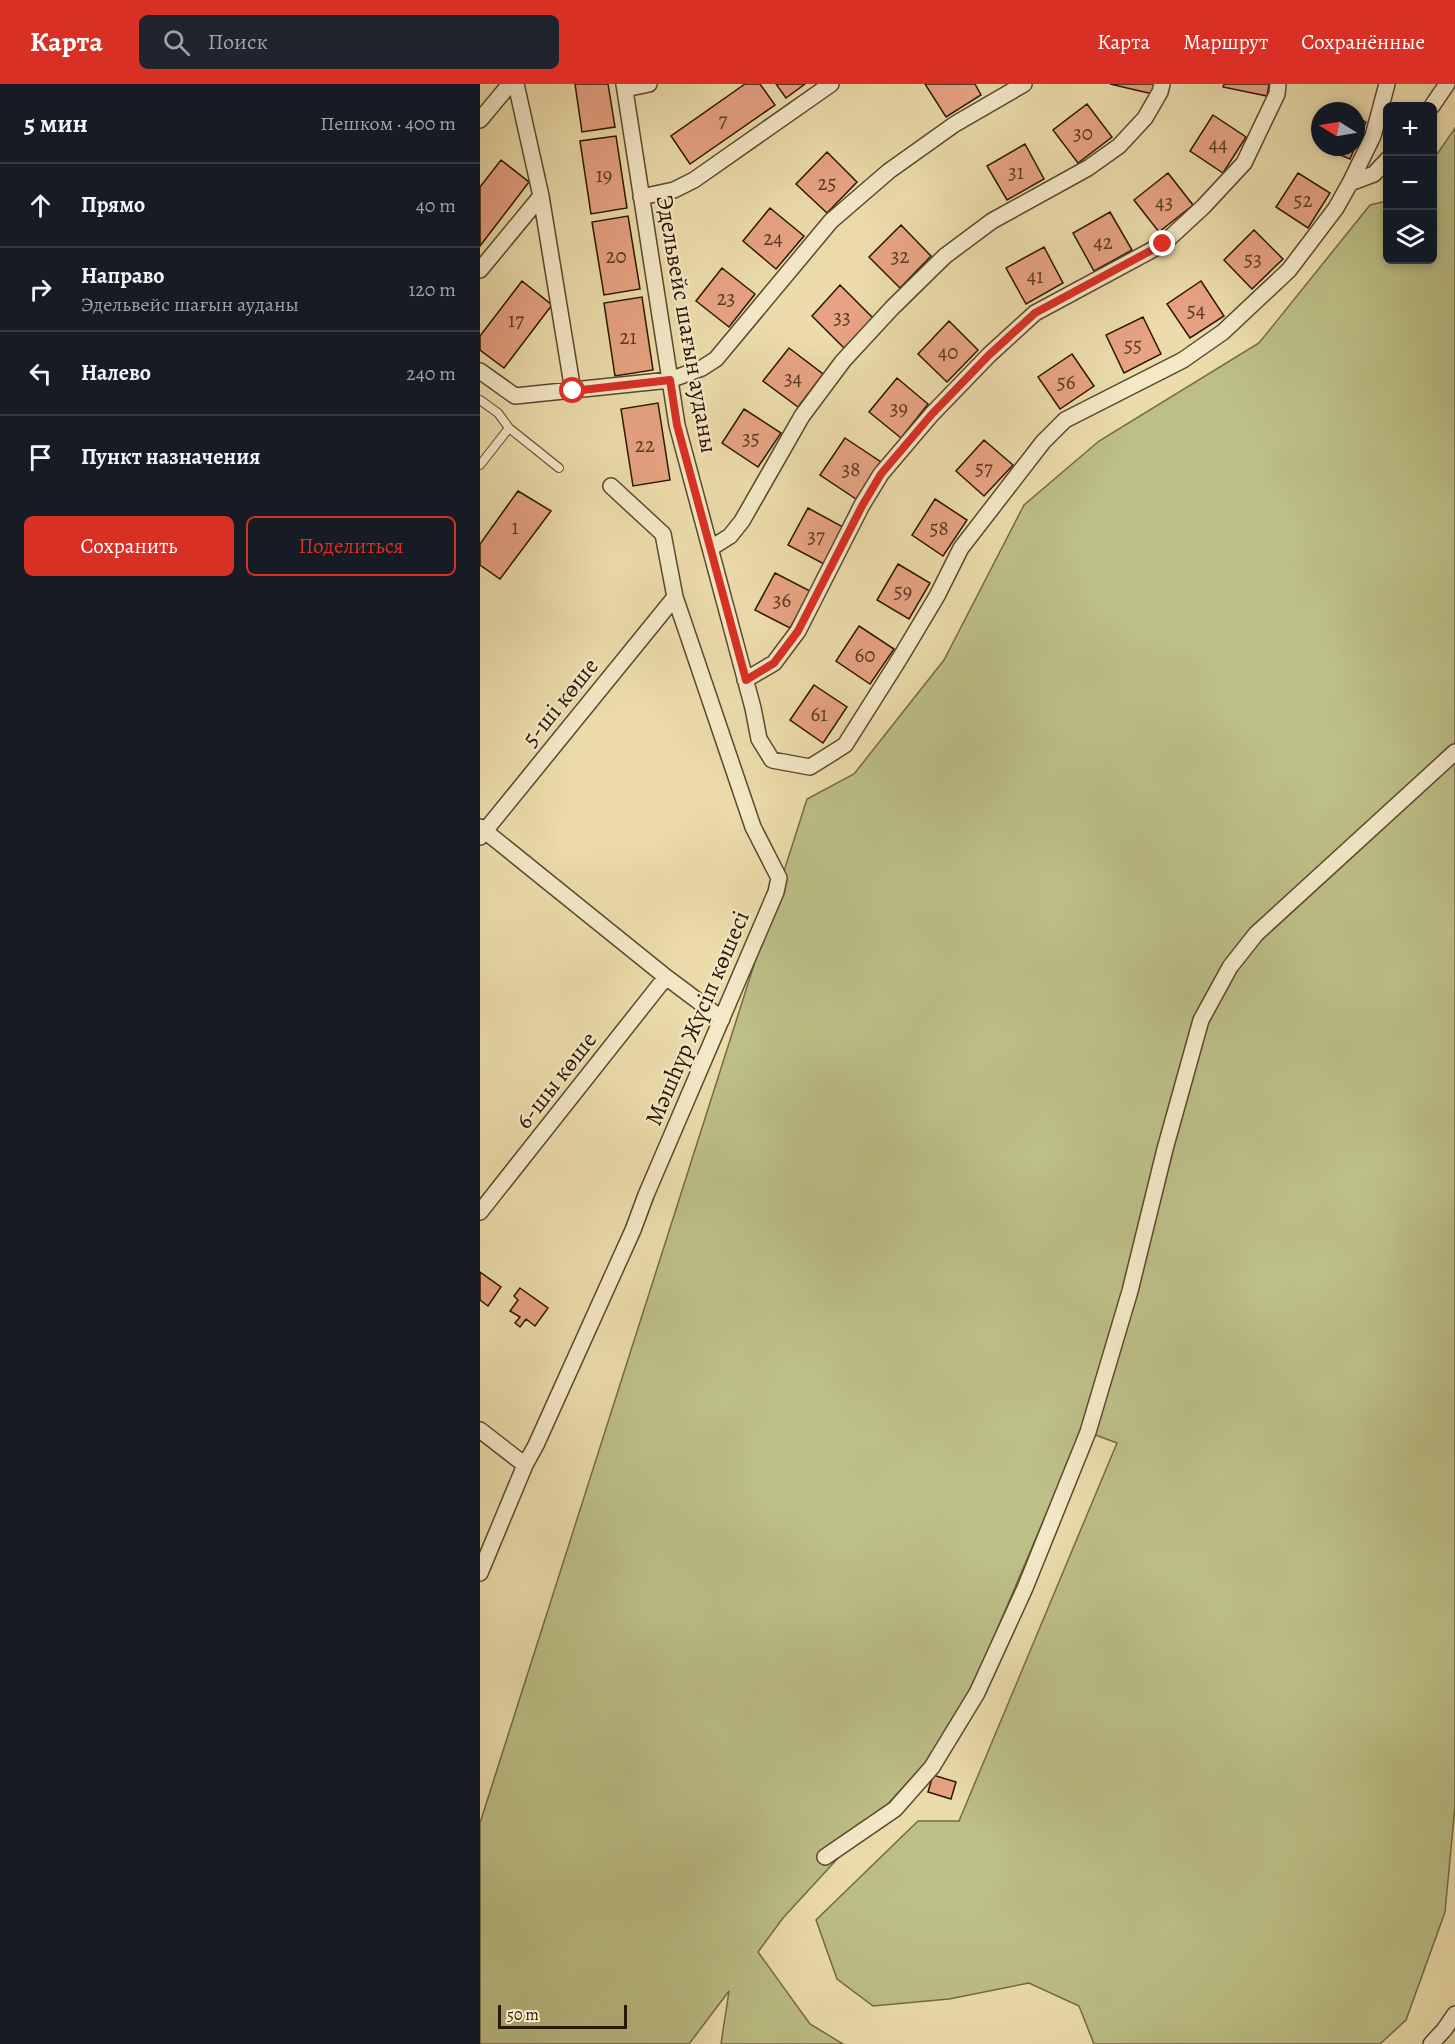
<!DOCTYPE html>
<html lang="ru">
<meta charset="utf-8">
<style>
body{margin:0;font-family:Alegreya,serif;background:#20242c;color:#f1f3f6}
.controls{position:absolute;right:18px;top:18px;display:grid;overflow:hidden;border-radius:9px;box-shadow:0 3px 9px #0003}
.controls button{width:54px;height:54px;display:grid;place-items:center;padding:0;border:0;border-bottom:2px solid #363941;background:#171b24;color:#f1f3f6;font:30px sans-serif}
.compass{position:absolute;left:831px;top:18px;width:54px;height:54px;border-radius:50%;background:#171b24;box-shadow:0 3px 9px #0003;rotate:281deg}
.scale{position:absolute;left:18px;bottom:15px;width:129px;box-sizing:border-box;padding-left:6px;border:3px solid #2b1602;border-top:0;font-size:16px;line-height:21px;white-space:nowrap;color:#2b1602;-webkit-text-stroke:4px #f3e8c8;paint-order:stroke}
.stop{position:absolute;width:18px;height:18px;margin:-14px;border:4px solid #d93025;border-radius:50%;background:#fff}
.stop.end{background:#d93025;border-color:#fff;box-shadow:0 2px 6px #0008}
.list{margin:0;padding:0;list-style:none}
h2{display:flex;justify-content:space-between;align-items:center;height:78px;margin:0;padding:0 24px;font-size:26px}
h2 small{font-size:20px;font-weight:400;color:#9ea1a6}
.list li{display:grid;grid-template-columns:39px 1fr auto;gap:18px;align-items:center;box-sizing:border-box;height:84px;padding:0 24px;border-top:2px solid #363941}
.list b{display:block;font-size:22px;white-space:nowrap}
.list p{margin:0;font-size:20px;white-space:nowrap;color:#9ea1a6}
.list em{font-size:20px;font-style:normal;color:#9ea1a6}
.actions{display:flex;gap:12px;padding:18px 24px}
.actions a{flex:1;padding:14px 0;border:2px solid #d93025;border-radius:9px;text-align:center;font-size:21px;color:#d93025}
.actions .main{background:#d93025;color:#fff}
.icon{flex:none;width:33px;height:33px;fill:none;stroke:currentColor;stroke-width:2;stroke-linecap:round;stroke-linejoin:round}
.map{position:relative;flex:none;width:975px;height:1960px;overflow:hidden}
header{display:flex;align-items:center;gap:36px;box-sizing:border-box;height:84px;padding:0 30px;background:#d93025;color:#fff}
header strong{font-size:28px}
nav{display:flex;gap:33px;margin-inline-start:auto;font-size:21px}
.search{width:420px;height:54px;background:#20242c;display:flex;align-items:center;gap:15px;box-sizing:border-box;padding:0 21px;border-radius:9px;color:#9ea1a6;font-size:22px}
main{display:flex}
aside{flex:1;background:#171b24}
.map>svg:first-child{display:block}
</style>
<header>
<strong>Карта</strong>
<div class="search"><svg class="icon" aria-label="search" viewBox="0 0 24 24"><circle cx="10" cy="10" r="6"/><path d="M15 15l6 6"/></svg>Поиск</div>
<nav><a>Карта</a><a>Маршрут</a><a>Сохранённые</a></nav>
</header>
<main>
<aside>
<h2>5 мин<small>Пешком · 400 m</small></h2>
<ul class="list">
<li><svg class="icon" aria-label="ahead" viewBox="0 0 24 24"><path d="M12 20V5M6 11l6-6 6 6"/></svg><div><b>Прямо</b></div><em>40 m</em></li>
<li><svg class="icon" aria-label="right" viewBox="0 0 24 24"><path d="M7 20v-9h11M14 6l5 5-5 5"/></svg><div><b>Направо</b><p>Эдельвейс шағын ауданы</p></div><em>120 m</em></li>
<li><svg class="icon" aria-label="left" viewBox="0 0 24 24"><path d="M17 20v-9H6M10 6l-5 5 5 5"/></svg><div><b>Налево</b></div><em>240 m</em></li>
<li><svg class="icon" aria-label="arrive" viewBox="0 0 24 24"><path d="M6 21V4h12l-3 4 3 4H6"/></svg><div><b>Пункт назначения</b></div></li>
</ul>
<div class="actions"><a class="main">Сохранить</a><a>Поделиться</a></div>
</aside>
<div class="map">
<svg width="975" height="1960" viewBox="0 0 975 1960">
<rect width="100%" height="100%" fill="#ecdcab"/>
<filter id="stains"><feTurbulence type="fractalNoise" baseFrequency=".00333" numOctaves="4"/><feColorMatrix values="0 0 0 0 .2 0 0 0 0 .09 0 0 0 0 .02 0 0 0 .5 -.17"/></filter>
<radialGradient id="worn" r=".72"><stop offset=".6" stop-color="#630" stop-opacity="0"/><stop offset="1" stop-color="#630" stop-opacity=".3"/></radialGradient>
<!-- green -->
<path fill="#bcbf86" stroke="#746a44" stroke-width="1.5" d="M 975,44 L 975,1722 L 965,1828 L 926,1936 L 900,1960 L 614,1960 L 599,1922 L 549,1899 L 469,1915 L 393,1922 L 357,1895 L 336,1836 L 438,1737 L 479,1737 L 637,1359 L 602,1346 L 473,1649 L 303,1834 L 278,1868 L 330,1940 L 363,1960 L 241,1960 L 249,1907 L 209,1960 L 0,1960 L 0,1739 L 327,715 L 374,690 L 464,576 L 544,421 L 619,357 L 779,259 L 890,121 L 907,117 L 908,176 L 952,176 L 953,76 Z"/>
<!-- building -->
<path fill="#e7a383" stroke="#2b1602" stroke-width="1.5" d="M 95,0 L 128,0 L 135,43 L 102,48 Z
M 265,0 L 280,0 L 295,21 L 210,80 L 191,52 Z
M 296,0 L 325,0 L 306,14 Z
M 445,0 L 495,0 L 501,11 L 466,33 Z
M 630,0 L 675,0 L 673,10 Z
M 744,0 L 789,0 L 787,12 L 743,3 Z
M 607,20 L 632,53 L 598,79 L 573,46 Z
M 733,31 L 766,53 L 743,89 L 710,67 Z
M 876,33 L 886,38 L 876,61 Z
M 136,52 L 147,124 L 111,130 L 100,57 Z
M 545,60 L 564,95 L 527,116 L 507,82 Z
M 841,63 L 875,63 L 870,75 Z
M 347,68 L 377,98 L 347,129 L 316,100 Z
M 21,76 L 49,98 L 0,162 L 0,103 Z
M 688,89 L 713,121 L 679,148 L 654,116 Z
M 818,89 L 850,109 L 828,144 L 796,123 Z
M 290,124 L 324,152 L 296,185 L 263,157 Z
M 630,128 L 652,166 L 614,187 L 593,149 Z
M 148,132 L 160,205 L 124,211 L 112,138 Z
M 421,141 L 451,172 L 420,204 L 389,173 Z
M 774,146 L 803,175 L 772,205 L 744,176 Z
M 564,163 L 583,199 L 546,220 L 526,184 Z
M 242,184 L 275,210 L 249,243 L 216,217 Z
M 42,197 L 72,221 L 24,284 L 0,266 L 0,252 Z
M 721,197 L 744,232 L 710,254 L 687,220 Z
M 360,201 L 393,234 L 364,264 L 332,232 Z
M 162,213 L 173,286 L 135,292 L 124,219 Z
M 663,233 L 681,270 L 644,289 L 626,251 Z
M 469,237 L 498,266 L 467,298 L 438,270 Z
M 309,264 L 343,290 L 318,323 L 283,297 Z
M 592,270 L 614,302 L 580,325 L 558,293 Z
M 417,294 L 448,320 L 421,354 L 389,328 Z
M 178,319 L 190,396 L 153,402 L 141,325 Z
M 264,325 L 301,349 L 278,383 L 242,359 Z
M 365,354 L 401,378 L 376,415 L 340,391 Z
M 504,356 L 533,381 L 504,412 L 476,387 Z
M 38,407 L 71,427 L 20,495 L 0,481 L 0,460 Z
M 455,415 L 487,436 L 463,472 L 432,451 Z
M 328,424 L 363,443 L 344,480 L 308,461 Z
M 418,480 L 450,499 L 429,535 L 397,516 Z
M 295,489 L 330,507 L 310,544 L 275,526 Z
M 379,542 L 414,565 L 390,600 L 356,577 Z
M 334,601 L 367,623 L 343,659 L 310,636 Z
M 0,1188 L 21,1203 L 8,1222 L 0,1216 Z
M 40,1204 L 68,1224 L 55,1242 L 46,1235 L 40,1243 L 35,1239 L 40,1233 L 30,1227 L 38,1216 L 34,1212 Z
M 453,1691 L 476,1698 L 471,1715 L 448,1708 Z"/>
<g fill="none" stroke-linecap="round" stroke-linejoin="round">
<defs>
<path id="service" d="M 0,316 L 18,329 L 29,344 L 79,384
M 0,381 L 29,344"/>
<path id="minor" d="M 36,0 L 61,112 L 93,307
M 144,0 L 197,341 L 273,624 L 279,655 L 292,676 L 330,683 L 365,661 L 420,574 L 457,512 L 481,464 L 563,358 L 585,336 L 703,276 L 743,248 L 809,186 L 856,124 L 870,99 L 893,52 L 907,0
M 145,5 L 169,0
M 952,22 L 967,0
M 0,36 L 30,0
M 870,99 L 894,90 L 908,75
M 161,113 L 194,106 L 214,96 L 351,0
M 0,186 L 61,112
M 0,287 L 35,312 L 190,296 L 222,284 L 236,275 L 351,137 L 409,87 L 475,40 L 544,0
M 231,464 L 250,452 L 262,437 L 322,332 L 363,277 L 412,224 L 465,172 L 512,137 L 608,84 L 639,62 L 665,34 L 680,8 L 682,0
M 265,596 L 294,579 L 318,547 L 382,421 L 401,390 L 452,330 L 509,271 L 555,229 L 683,160 L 723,123 L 764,79 L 797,10 L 798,0
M 0,743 L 186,893 L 242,935
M 0,753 L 195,513
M 0,1128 L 186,893
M 0,1346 L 45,1381
M 0,1489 L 45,1381 L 56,1361 L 153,1146 L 166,1111 L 296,808 L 299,794 L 273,743 L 195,513 L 183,450 L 131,402
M 345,1773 L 415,1725 L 452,1683 L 497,1609 L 545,1504 L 608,1348 L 650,1207 L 685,1065 L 721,936 L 750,883 L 776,850 L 975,668
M 951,1960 L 964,1946 L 975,1930"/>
</defs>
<!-- service casing -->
<use href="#service" stroke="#5b482c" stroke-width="10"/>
<!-- minor casing -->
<use href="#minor" stroke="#5b482c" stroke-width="18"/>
<!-- service -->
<use href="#service" stroke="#f3e8c8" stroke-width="8"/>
<!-- minor -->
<use href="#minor" stroke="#f3e8c8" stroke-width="15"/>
</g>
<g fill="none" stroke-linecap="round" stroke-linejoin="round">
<!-- route -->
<path stroke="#d93025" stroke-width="8" d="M 93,307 L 190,296 L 197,341 L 266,596 L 294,579 L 318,547 L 382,422 L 401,390 L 452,330 L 509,271 L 555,229 L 683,160"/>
</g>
<g text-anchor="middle" stroke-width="4.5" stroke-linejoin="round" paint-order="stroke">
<!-- number labels -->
<g font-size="21" fill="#5a3922">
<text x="243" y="43">7</text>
<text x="603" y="56">30</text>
<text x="738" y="67">44</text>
<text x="536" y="95">31</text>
<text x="124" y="98">19</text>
<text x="347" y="106">25</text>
<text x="823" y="123">52</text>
<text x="684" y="125">43</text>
<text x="293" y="161">24</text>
<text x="623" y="165">42</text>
<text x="136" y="179">20</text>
<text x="420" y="179">32</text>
<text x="773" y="182">53</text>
<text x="555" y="199">41</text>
<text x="246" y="221">23</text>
<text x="716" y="233">54</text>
<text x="362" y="240">33</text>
<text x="36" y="243">17</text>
<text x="148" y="260">21</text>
<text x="653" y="268">55</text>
<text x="468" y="275">40</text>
<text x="313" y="301">34</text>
<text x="586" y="305">56</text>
<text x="419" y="331">39</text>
<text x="271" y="361">35</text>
<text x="165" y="368">22</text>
<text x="504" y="391">57</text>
<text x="371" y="392">38</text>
<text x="35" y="450">1</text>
<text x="459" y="451">58</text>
<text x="336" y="459">37</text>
<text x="423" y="514">59</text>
<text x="302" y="523">36</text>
<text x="385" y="578">60</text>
<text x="339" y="637">61</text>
</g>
<!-- street labels -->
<g font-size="24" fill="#2b1602" stroke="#f3e8c8">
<text transform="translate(207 240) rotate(80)" y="8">Эдельвейс шағын ауданы</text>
<text transform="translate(80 618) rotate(-51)" y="8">5-ші көше</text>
<text transform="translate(217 934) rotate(-67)" y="8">Мәшhүр Жүсіп көшесі</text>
<text transform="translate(76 996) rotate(-52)" y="8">6-шы көше</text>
</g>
</g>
<rect width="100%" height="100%" filter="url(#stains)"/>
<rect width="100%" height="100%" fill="url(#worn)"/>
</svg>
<div class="controls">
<button>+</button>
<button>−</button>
<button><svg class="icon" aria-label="layers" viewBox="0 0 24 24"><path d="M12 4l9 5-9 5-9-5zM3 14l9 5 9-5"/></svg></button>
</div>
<svg class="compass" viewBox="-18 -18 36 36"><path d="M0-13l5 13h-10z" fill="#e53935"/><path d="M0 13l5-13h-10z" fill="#9ea1a6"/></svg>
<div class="scale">50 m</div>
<div class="stop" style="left:93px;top:307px"></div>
<div class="stop end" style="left:683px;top:160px"></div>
</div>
</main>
